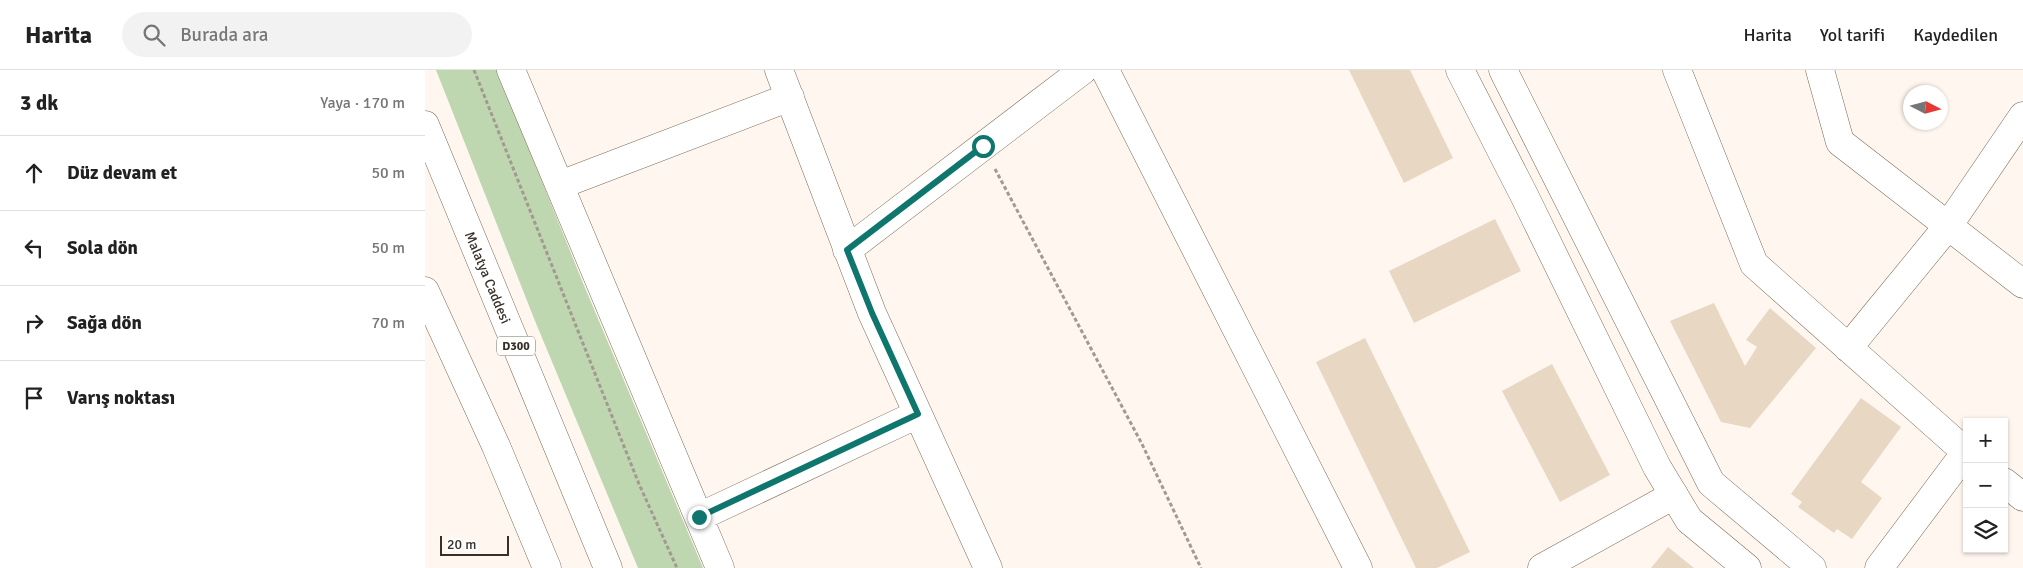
<!DOCTYPE html>
<html lang="tr">
<meta charset="utf-8">
<style>
body{margin:0;font-family:Signika,sans-serif;background:#f2f2f2;color:#222}
.controls{position:absolute;right:15px;bottom:15px;display:grid;overflow:hidden;border-radius:0px;box-shadow:0 1px 4px #0004}
.controls button{width:45px;height:45px;display:grid;place-items:center;padding:0;border:0;border-bottom:1px solid #e0e0e0;background:#fff;color:#222;font:25px sans-serif}
.compass{position:absolute;left:1478px;top:15px;width:45px;height:45px;border-radius:50%;background:#fff;box-shadow:0 1px 4px #0004;rotate:96deg}
.scale{position:absolute;left:15px;bottom:12px;width:69px;box-sizing:border-box;padding-left:5px;border:2px solid #373029;border-top:0;font-size:14px;line-height:18px;white-space:nowrap;color:#373029;-webkit-text-stroke:4px #fff;paint-order:stroke}
.stop{position:absolute;width:15px;height:15px;margin:-11px;border:4px solid #0f766e;border-radius:50%;background:#fff}
.stop.end{background:#0f766e;border-color:#fff;box-shadow:0 1px 5px #0008}
.list{margin:0;padding:0;list-style:none}
h2{display:flex;justify-content:space-between;align-items:center;height:65px;margin:0;padding:0 20px;font-size:21px}
h2 small{font-size:16px;font-weight:400;color:#767676}
.list li{display:grid;grid-template-columns:32px 1fr auto;gap:15px;align-items:center;box-sizing:border-box;height:75px;padding:0 20px;border-top:1px solid #e0e0e0}
.list b{display:block;font-size:19px;white-space:nowrap}
.list em{font-size:16px;font-style:normal;color:#767676}
.icon{flex:none;width:28px;height:28px;fill:none;stroke:currentColor;stroke-width:2;stroke-linecap:round;stroke-linejoin:round}
.map{position:relative;flex:none;width:1598px;height:498px;overflow:hidden}
header{display:flex;align-items:center;gap:30px;box-sizing:border-box;height:70px;padding:0 25px;background:#fff;border-bottom:1px solid #e0e0e0}
header strong{font-size:24px}
nav{display:flex;gap:28px;margin-inline-start:auto;font-size:18px}
.search{width:350px;height:45px;background:#f2f2f2;display:flex;align-items:center;gap:12px;box-sizing:border-box;padding:0 18px;border-radius:28px;color:#767676;font-size:19px}
main{display:flex}
aside{flex:1;background:#fff}
.map>svg:first-child{display:block}
</style>
<header>
<strong>Harita</strong>
<div class="search"><svg class="icon" aria-label="search" viewBox="0 0 24 24"><circle cx="10" cy="10" r="6"/><path d="M15 15l6 6"/></svg>Burada ara</div>
<nav><a>Harita</a><a>Yol tarifi</a><a>Kaydedilen</a></nav>
</header>
<main>
<aside>
<h2>3 dk<small>Yaya · 170 m</small></h2>
<ul class="list">
<li><svg class="icon" aria-label="ahead" viewBox="0 0 24 24"><path d="M12 20V5M6 11l6-6 6 6"/></svg><div><b>Düz devam et</b></div><em>50 m</em></li>
<li><svg class="icon" aria-label="left" viewBox="0 0 24 24"><path d="M17 20v-9H6M10 6l-5 5 5 5"/></svg><div><b>Sola dön</b></div><em>50 m</em></li>
<li><svg class="icon" aria-label="right" viewBox="0 0 24 24"><path d="M7 20v-9h11M14 6l5 5-5 5"/></svg><div><b>Sağa dön</b></div><em>70 m</em></li>
<li><svg class="icon" aria-label="arrive" viewBox="0 0 24 24"><path d="M6 21V4h12l-3 4 3 4H6"/></svg><div><b>Varış noktası</b></div></li>
</ul>
</aside>
<div class="map">
<svg width="1598" height="498" viewBox="0 0 1598 498">
<rect width="100%" height="100%" fill="#fff7ef"/>
<!-- green -->
<path fill="#bfd7b0" d="M 11,0 L 72,0 L 158,213 L 278,498 L 213,498 L 110,251 Z"/>
<!-- building -->
<path fill="#e8d7c2" d="M 924,0 L 985,0 L 1028,88 L 979,113 Z
M 1070,149 L 1096,201 L 989,253 L 964,201 Z
M 1289,233 L 1320,296 L 1332,277 L 1321,270 L 1345,238 L 1391,278 L 1325,358 L 1296,352 L 1245,251 Z
M 940,268 L 1045,482 L 1012,498 L 991,498 L 891,292 Z
M 1127,294 L 1185,405 L 1135,432 L 1077,321 Z
M 1436,328 L 1476,357 L 1436,412 L 1457,428 L 1427,469 L 1412,459 L 1409,463 L 1373,437 L 1377,432 L 1366,424 Z
M 1243,477 L 1269,498 L 1226,498 Z"/>
<g fill="none" stroke-linecap="round" stroke-linejoin="round">
<defs>
<path id="minor" d="M 86,0 L 295,498
M 354,0 L 447,243 L 563,498
M 680,0 L 933,498
M 1252,0 L 1329,194 L 1542,383
M 1395,0 L 1415,72 L 1598,214
M 135,115 L 365,27
M 422,180 L 658,0
M 1423,278 L 1523,156 L 1598,46
M 1579,412 L 1598,427
M 274,447 L 493,344
M 1117,498 L 1249,425
M 1454,498 L 1541,382"/>
<path id="major" d="M 1035,0 L 1099,125 L 1232,397 L 1264,450 L 1322,498
M 1078,0 L 1286,413 L 1387,498"/>
<g id="highway">
<path id="s1" d="M 0,55 L 183,498"/>
<path d="M 0,221 L 71,376 L 122,498"/>
</g>
</defs>
<!-- minor casing -->
<use href="#minor" stroke="#7a6a58" stroke-width="29"/>
<!-- major casing -->
<use href="#major" stroke="#7a6a58" stroke-width="29"/>
<!-- highway casing -->
<use href="#highway" stroke="#7a6a58" stroke-width="29"/>
<!-- path -->
<path stroke="#a19992" stroke-width="3" stroke-dasharray="4 2.5" stroke-linecap="butt" d="M 49,0 L 214,414 L 252,498
M 570,99 L 717,374 L 776,498"/>
<!-- minor -->
<use href="#minor" stroke="#fff" stroke-width="28"/>
<!-- major -->
<use href="#major" stroke="#fff" stroke-width="28"/>
<!-- highway -->
<use href="#highway" stroke="#fff" stroke-width="28"/>
</g>
<g fill="none" stroke-linecap="round" stroke-linejoin="round">
<!-- route -->
<path stroke="#0f766e" stroke-width="6" d="M 274,447 L 493,344 L 447,243 L 422,180 L 558,76"/>
</g>
<g text-anchor="middle" stroke-width="4.5" stroke-linejoin="round" paint-order="stroke">
<!-- shield labels -->
<rect fill="#fff" stroke="#736e69" stroke-width="1" x="72" y="266.5" width="38" height="19" rx="4"/>
<g font-size="12" font-weight="bold" fill="#373029">
<text x="91" y="280">D300</text>
</g>
<!-- street labels -->
<g font-size="14" fill="#373029" stroke="#fff">
<text dy="5" stroke="none"><textPath href="#s1" startOffset="165">Malatya Caddesi</textPath></text>
</g>
</g>
</svg>
<div class="controls">
<button>+</button>
<button>−</button>
<button><svg class="icon" aria-label="layers" viewBox="0 0 24 24"><path d="M12 4l9 5-9 5-9-5zM3 14l9 5 9-5"/></svg></button>
</div>
<svg class="compass" viewBox="-18 -18 36 36"><path d="M0-13l5 13h-10z" fill="#e53935"/><path d="M0 13l5-13h-10z" fill="#767676"/></svg>
<div class="scale">20 m</div>
<div class="stop" style="left:558px;top:76px"></div>
<div class="stop end" style="left:274px;top:447px"></div>
</div>
</main>
